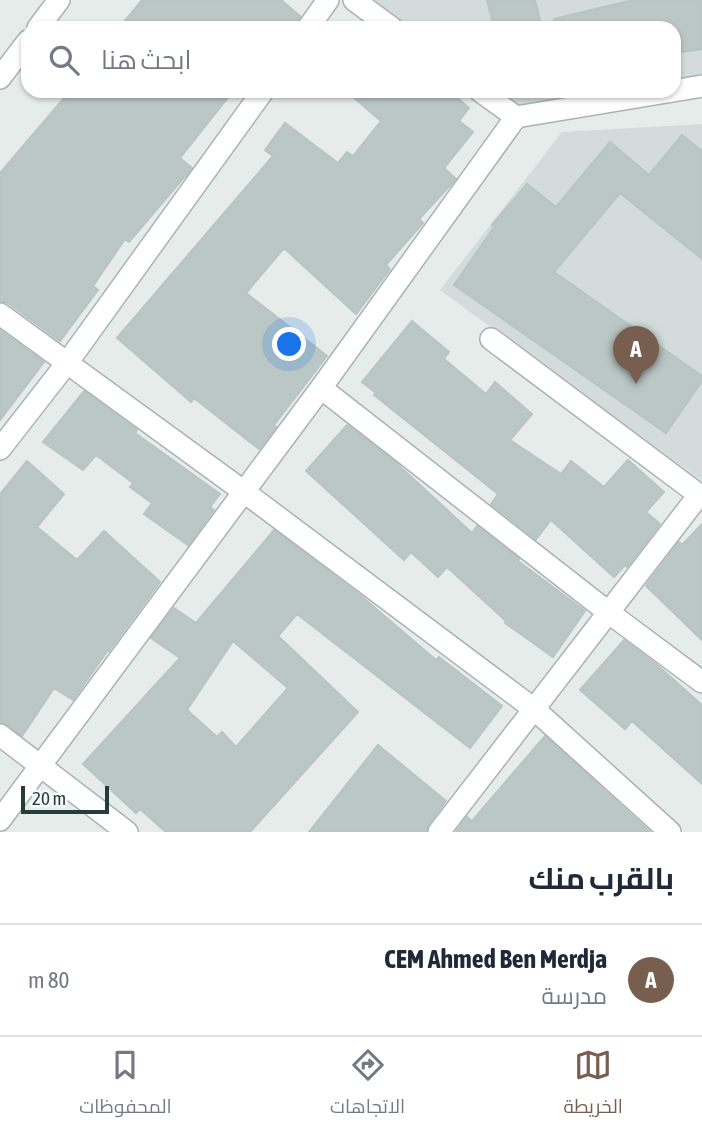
<!DOCTYPE html>
<html lang="ar">
<meta charset="utf-8">
<style>
body{margin:0;font-family:"Asap Condensed",Cairo,sans-serif;background:#f2f2f3;color:#1f2937;direction:rtl}
.scale{position:absolute;left:21px;bottom:18px;width:88px;box-sizing:border-box;padding-left:7px;border:4px solid #263c3a;border-top:0;font-size:19px;line-height:24px;white-space:nowrap;color:#263c3a;-webkit-text-stroke:5px #f5f9f8;paint-order:stroke}
.you{position:absolute;left:290px;top:345px;width:24px;height:24px;margin:-18px;border:5px solid #fff;border-radius:50%;background:#1a73e8;box-shadow:0 0 0 10px #1a73e833}
.badge{display:grid;place-items:center;width:46px;height:46px;border-radius:50%;background:#775e4f;color:#fff;font-size:23px;font-weight:700}
.pin{position:absolute;translate:-50% -58px;filter:drop-shadow(0 2px 4px #0008)}
.pin::after{content:'';position:absolute;top:37px;width:24px;height:21px;background:inherit;clip-path:polygon(0 0,100% 0,50% 100%)}
.list{margin:0;padding:0;list-style:none}
h2{display:flex;justify-content:space-between;align-items:center;height:91px;margin:0;padding:0 28px;font-size:30px}
h2 small{font-size:23px;font-weight:400;color:#747a83}
.list li{display:grid;grid-template-columns:46px 1fr auto;gap:21px;align-items:center;box-sizing:border-box;height:112px;padding:0 28px;border-top:2px solid #e0e1e3}
.list b{display:block;font-size:26px;white-space:nowrap}
.list p{margin:0;font-size:23px;white-space:nowrap;color:#747a83}
.list em{font-size:23px;font-style:normal;color:#747a83}
.icon{flex:none;width:38px;height:38px;fill:none;stroke:currentColor;stroke-width:2;stroke-linecap:round;stroke-linejoin:round}
.map{position:relative;flex:none;width:702px;height:832px;overflow:hidden;direction:ltr}
.search{position:absolute;background:#fff;box-shadow:0 2px 5px #0004;left:21px;right:21px;top:21px;height:77px;display:flex;align-items:center;gap:18px;box-sizing:border-box;padding:0 24px;border-radius:21px;color:#747a83;font-size:26px}
.sheet{height:203px;background:#fff}
nav{display:flex;justify-content:space-around;align-items:center;box-sizing:border-box;height:98px;border-top:2px solid #e0e1e3;background:#fff;font-size:19px;color:#747a83}
nav a{display:grid;justify-items:center;gap:4px}
nav .on{color:#775e4f}
.map>svg:first-child{display:block}
</style>
<div class="map">
<svg width="702" height="832" viewBox="0 0 702 832">
<rect width="100%" height="100%" fill="#e5ecea"/>
<!-- built -->
<path fill="#d3dcda" d="M 356,0 L 702,0 L 702,89 L 516,117 L 480,91 L 674,91 L 674,28 L 394,28 Z
M 702,124 L 702,479 L 701,480 L 440,290 L 562,132 Z"/>
<!-- building -->
<path fill="#bac7c4" stroke="#b8c5c2" stroke-width="2" fill-rule="evenodd" d="M 142,0 L 281,0 L 300,16 L 295,28 L 119,28 Z
M 487,0 L 535,0 L 542,28 L 494,28 Z
M 633,0 L 702,0 L 702,49 L 674,53 L 674,28 L 555,28 L 554,19 Z
M 70,91 L 233,91 L 180,158 L 192,168 L 129,242 L 125,239 L 93,286 L 98,290 L 60,341 L 8,303 L 0,301 L 0,173 Z
M 346,91 L 449,91 L 469,108 L 459,121 L 473,132 L 444,168 L 456,179 L 419,219 L 423,223 L 386,265 L 390,269 L 356,314 L 284,248 L 246,293 L 327,356 L 274,425 L 276,427 L 259,449 L 194,398 L 191,402 L 117,338 L 273,156 L 265,150 L 285,123 L 338,163 L 347,152 L 353,156 L 381,121 Z
M 682,135 L 702,151 L 702,259 L 620,193 L 554,272 L 702,376 L 702,381 L 666,433 L 454,285 L 494,227 L 492,225 L 527,184 L 556,207 L 610,142 L 649,175 Z
M 412,321 L 449,352 L 444,359 L 486,394 L 495,382 L 532,414 L 510,440 L 561,474 L 571,461 L 604,487 L 628,460 L 664,492 L 646,512 L 660,524 L 627,567 L 625,565 L 614,577 L 551,520 L 536,539 L 491,504 L 498,494 L 374,395 L 376,393 L 362,382 Z
M 0,330 L 44,362 L 0,420 Z
M 84,391 L 137,430 L 135,433 L 220,494 L 210,507 L 214,510 L 188,545 L 144,514 L 152,503 L 130,487 L 133,483 L 96,455 L 83,470 L 43,442 Z
M 347,425 L 394,461 L 472,533 L 477,526 L 519,559 L 518,561 L 585,611 L 553,657 L 505,623 L 506,621 L 447,567 L 438,577 L 411,552 L 404,560 L 306,471 Z
M 27,461 L 64,494 L 37,527 L 77,560 L 104,531 L 160,582 L 109,651 L 108,650 L 73,700 L 54,688 L 22,736 L 8,725 L 0,722 L 0,494 Z
M 702,524 L 702,640 L 646,586 L 679,542 L 682,545 Z
M 274,530 L 361,596 L 436,660 L 439,657 L 502,706 L 470,748 L 297,614 L 278,636 L 358,712 L 250,832 L 166,832 L 140,809 L 136,813 L 83,764 L 180,658 L 151,638 L 174,608 L 196,623 ZM 233,641 L 288,688 L 236,747 L 222,732 L 217,737 L 187,710 Z
M 624,640 L 656,664 L 702,705 L 702,784 L 632,721 L 625,729 L 580,690 Z
M 545,736 L 650,832 L 456,832 L 467,817 L 472,821 Z
M 378,745 L 446,801 L 429,824 L 426,832 L 309,832 Z"/>
<g fill="none" stroke-linecap="round" stroke-linejoin="round">
<defs>
<path id="minor" d="M 38,28 L 59,0
M 308,28 L 328,0
M 0,78 L 28,41
M 0,314 L 243,491 L 534,709 L 670,832
M 491,339 L 702,497
M 321,388 L 608,612 L 702,682
M 0,449 L 67,363 L 263,91
M 0,735 L 127,832
M 0,820 L 321,388 L 516,117
M 439,832 L 699,495"/>
<path id="tertiary" d="M 354,0 L 392,28
M 480,91 L 516,117 L 702,86"/>
</defs>
<!-- minor casing -->
<use href="#minor" stroke="#a8b4b2" stroke-width="24"/>
<!-- tertiary casing -->
<use href="#tertiary" stroke="#a8b4b2" stroke-width="24"/>
<!-- minor -->
<use href="#minor" stroke="#fff" stroke-width="21"/>
<!-- tertiary -->
<use href="#tertiary" stroke="#fff" stroke-width="21"/>
</g>
</svg>
<div class="scale">20 m</div>
<div class="you"></div>
<div class="pin badge" style="left:636px;top:384px">A</div>
<div class="search"><svg class="icon" aria-label="search" viewBox="0 0 24 24"><circle cx="10" cy="10" r="6"/><path d="M15 15l6 6"/></svg>ابحث هنا</div>
</div>
<section class="sheet">
<h2>بالقرب منك<small></small></h2>
<ul class="list">
<li><span class="badge">A</span><div><b>CEM Ahmed Ben Merdja</b><p>مدرسة</p></div><em>80 m</em></li>
</ul>
</section>
<nav>
<a class="on"><svg class="icon" aria-label="map" viewBox="0 0 24 24"><path d="M3 6l6-2 6 2 6-2v14l-6 2-6-2-6 2zM9 4v14M15 6v14"/></svg>الخريطة</a>
<a><svg class="icon" aria-label="directions" viewBox="0 0 24 24"><path d="M12 3l9 9-9 9-9-9zM9 14v-3h6M13 9l2 2-2 2"/></svg>الاتجاهات</a>
<a><svg class="icon" aria-label="saved" viewBox="0 0 24 24"><path d="M7 4h10v16l-5-4-5 4z"/></svg>المحفوظات</a>
</nav>
